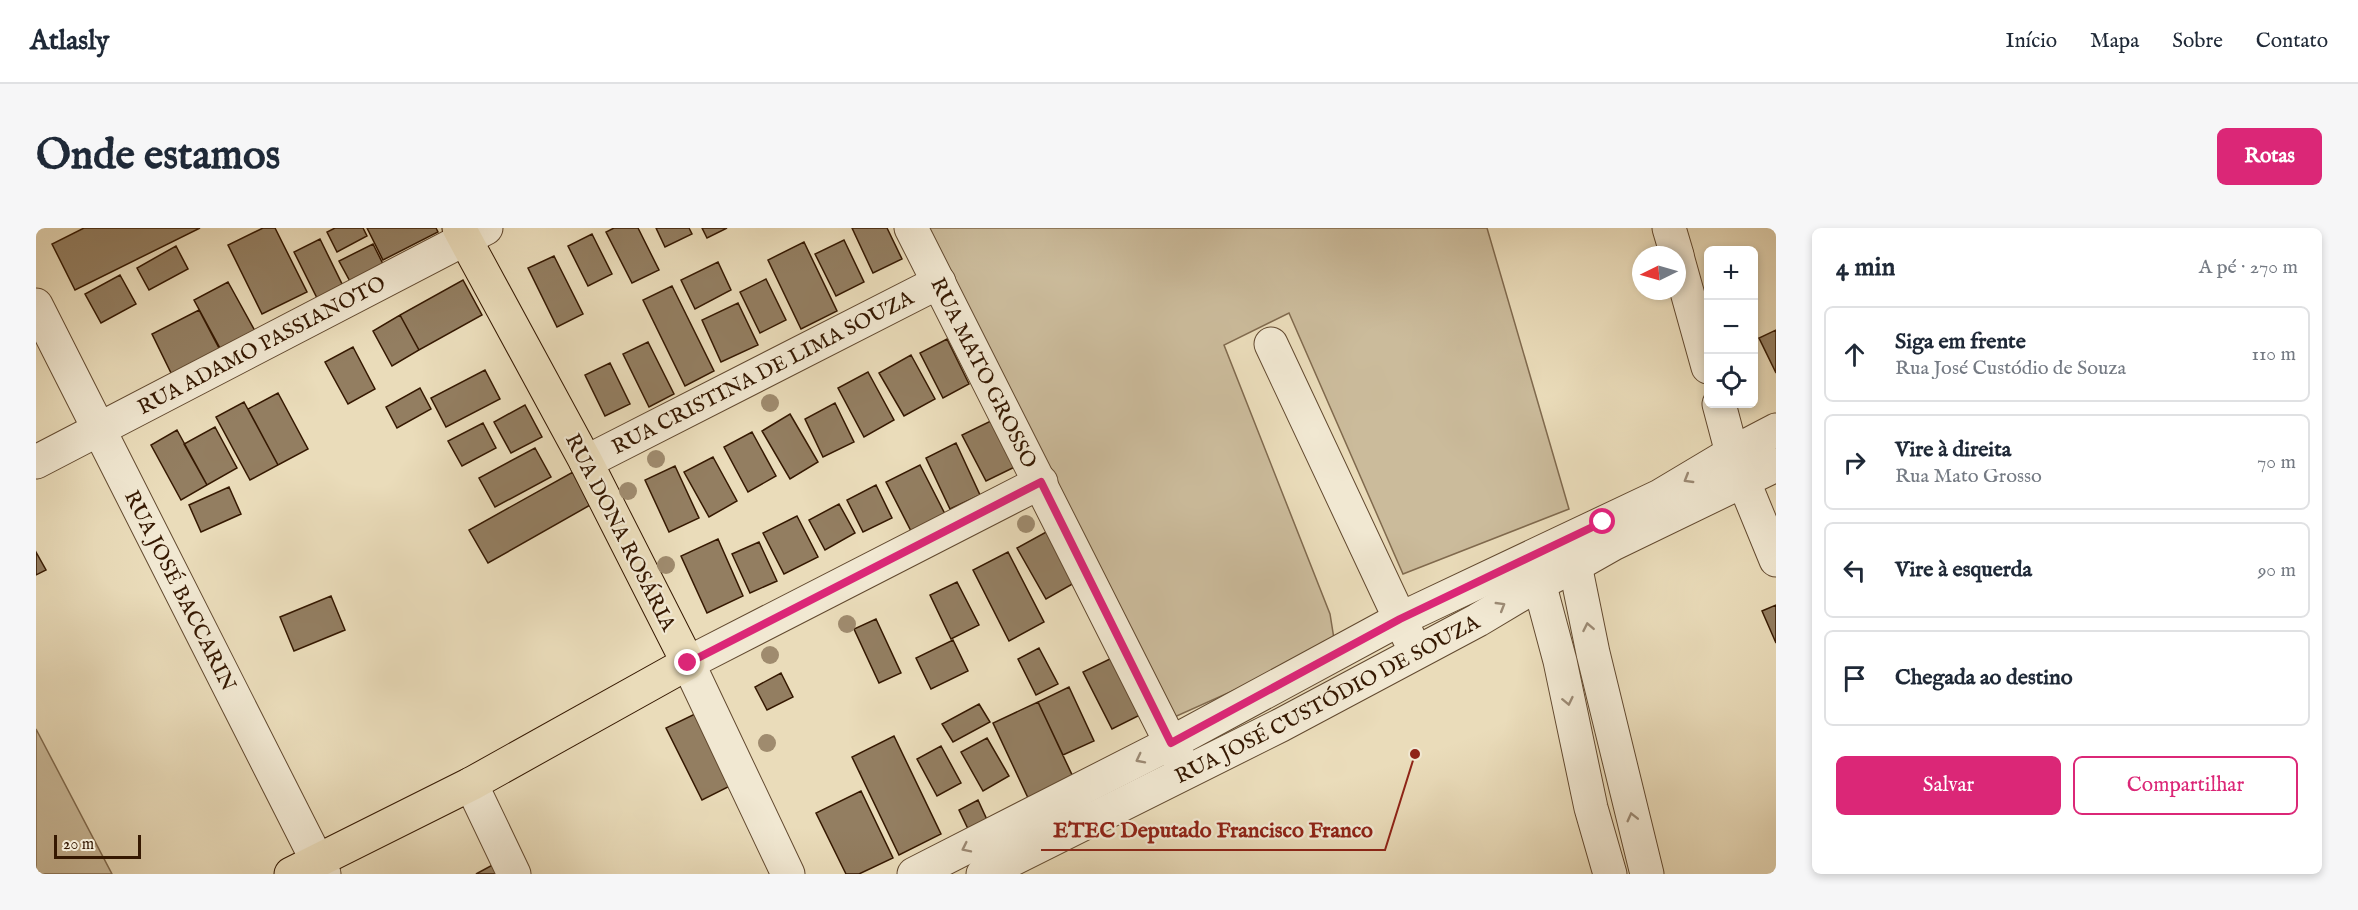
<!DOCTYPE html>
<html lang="pt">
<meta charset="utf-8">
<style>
body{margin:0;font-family:"IM FELL English",serif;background:#f6f6f7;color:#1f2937}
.controls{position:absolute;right:18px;top:18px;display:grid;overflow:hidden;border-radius:9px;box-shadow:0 3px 9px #0003}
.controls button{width:54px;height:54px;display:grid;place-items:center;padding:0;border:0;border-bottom:2px solid #e0e1e3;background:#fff;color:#1f2937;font:30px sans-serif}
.compass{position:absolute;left:1596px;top:18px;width:54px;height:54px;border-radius:50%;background:#fff;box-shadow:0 3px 9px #0003;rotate:265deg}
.scale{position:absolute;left:18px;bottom:15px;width:87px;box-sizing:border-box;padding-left:6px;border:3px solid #351801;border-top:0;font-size:16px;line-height:21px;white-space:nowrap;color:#351801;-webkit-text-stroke:4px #f1e8d2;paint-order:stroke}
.stop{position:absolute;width:18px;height:18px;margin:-14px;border:4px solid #db2777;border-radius:50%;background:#fff}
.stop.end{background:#db2777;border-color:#fff;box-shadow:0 2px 6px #0008}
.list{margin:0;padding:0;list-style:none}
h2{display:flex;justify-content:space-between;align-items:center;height:78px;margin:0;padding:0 24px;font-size:26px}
h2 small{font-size:20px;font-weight:400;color:#747a83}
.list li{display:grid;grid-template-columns:39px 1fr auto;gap:18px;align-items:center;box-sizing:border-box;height:96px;margin:0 12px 12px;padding:0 12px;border:2px solid #e0e1e3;border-radius:9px}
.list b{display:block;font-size:22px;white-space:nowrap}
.list p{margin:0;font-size:20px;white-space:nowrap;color:#747a83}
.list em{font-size:20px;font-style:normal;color:#747a83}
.actions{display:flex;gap:12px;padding:18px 24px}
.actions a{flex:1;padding:14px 0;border:2px solid #db2777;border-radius:9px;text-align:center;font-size:21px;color:#db2777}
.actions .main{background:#db2777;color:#fff}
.icon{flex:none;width:33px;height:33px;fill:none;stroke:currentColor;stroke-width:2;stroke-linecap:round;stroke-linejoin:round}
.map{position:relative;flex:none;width:1740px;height:646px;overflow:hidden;border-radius:9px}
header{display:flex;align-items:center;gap:36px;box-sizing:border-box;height:84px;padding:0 30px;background:#fff;border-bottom:2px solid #e0e1e3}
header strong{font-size:28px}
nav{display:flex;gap:33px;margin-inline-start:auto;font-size:21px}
.intro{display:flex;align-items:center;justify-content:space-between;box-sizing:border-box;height:144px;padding:0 36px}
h1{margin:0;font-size:42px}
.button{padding:15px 27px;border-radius:9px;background:#db2777;color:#fff;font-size:21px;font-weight:700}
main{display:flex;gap:36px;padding:0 36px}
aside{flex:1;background:#fff;border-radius:9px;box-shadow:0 3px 9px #0003}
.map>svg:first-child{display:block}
</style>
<header>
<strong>Atlasly</strong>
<nav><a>Início</a><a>Mapa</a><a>Sobre</a><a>Contato</a></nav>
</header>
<div class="intro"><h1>Onde estamos</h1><a class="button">Rotas</a></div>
<main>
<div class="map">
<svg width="1740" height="646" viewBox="0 0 1740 646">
<rect width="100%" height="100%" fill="#eadcba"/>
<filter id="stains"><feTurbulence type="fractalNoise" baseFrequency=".00333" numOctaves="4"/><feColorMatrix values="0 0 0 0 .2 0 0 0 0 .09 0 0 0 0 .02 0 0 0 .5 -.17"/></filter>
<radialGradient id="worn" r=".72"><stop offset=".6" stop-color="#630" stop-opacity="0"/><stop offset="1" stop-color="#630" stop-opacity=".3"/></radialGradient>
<!-- green -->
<path fill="#cbbb9b" stroke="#806a4e" stroke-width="1.5" d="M 892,0 L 1451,0 L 1533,281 L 1367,346 L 1253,85 L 1188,117 L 1294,386 L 1299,417 L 1134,491 Z
M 0,501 L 76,646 L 0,646 Z"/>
<!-- building -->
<path fill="#937e61" stroke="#351801" stroke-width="1.5" d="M 48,0 L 164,0 L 39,62 L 16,16 Z
M 227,0 L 239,0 L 271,64 L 226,86 L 192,17 Z
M 299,0 L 327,0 L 331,8 L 301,24 L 291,4 Z
M 331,0 L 400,0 L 402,4 L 347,32 Z
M 578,0 L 602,0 L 623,42 L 596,55 L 570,4 Z
M 620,0 L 653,0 L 656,6 L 629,19 Z
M 666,0 L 691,0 L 671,10 Z
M 816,0 L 851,0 L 866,31 L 837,45 Z
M 556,6 L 576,46 L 552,58 L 532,18 Z
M 284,11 L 308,60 L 282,72 L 258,24 Z
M 808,12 L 828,54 L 800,68 L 779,26 Z
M 768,14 L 801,83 L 765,101 L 732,32 Z
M 337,16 L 349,40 L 316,57 L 303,33 Z
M 140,18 L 152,41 L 113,62 L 101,40 Z
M 518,28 L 547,86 L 521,99 L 492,40 Z
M 682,34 L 695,62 L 659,81 L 645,52 Z
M 84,47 L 100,76 L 65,95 L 49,66 Z
M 730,51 L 750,92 L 724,105 L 704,64 Z
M 427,52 L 446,87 L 383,122 L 364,87 Z
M 192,54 L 219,103 L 185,122 L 158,72 Z
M 636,58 L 678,143 L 649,158 L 607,72 Z
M 702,75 L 722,117 L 685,134 L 666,92 Z
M 163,82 L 185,124 L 137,149 L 116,106 Z
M 364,87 L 383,122 L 356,138 L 337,103 Z
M 1740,102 L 1740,145 L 1723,110 Z
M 911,111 L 933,156 L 907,170 L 884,125 Z
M 612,114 L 638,166 L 613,179 L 587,126 Z
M 317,119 L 339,161 L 312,176 L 289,134 Z
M 875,127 L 899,171 L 868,188 L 843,145 Z
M 574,135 L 594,176 L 569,188 L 549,147 Z
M 449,142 L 464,171 L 410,199 L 395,170 Z
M 832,144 L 858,192 L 828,209 L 802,160 Z
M 384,160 L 395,181 L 361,200 L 350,179 Z
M 242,165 L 272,221 L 242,237 L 212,181 Z
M 208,174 L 242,237 L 214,252 L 180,189 Z
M 799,175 L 818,214 L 787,229 L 769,191 Z
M 489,177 L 506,209 L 475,225 L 458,194 Z
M 754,186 L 782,234 L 754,251 L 726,203 Z
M 961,190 L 985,236 L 950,253 L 926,207 Z
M 447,195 L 460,220 L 426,238 L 412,213 Z
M 179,199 L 201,240 L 171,257 L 148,216 Z
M 141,202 L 171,257 L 145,272 L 115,217 Z
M 716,204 L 740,248 L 712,264 L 688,219 Z
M 920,215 L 944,267 L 914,281 L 890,230 Z
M 499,220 L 515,249 L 459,279 L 443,250 Z
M 677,229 L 701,273 L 673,289 L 648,244 Z
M 884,237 L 909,286 L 875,303 L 850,254 Z
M 639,238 L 663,290 L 633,304 L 609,252 Z
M 537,244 L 556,276 L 452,335 L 433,302 Z
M 840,257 L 856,290 L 827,304 L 811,272 Z
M 193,259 L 205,286 L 165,304 L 153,277 Z
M 803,276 L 819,305 L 789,322 L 773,292 Z
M 761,288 L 782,329 L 748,346 L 727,305 Z
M 1012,303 L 1040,354 L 1010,371 L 981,320 Z
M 682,311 L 707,368 L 671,385 L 645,328 Z
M 723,314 L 741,353 L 714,365 L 696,326 Z
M 0,324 L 10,342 L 0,347 Z
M 972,324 L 1008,394 L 973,413 L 937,342 Z
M 921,354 L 943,397 L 915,411 L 894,367 Z
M 295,368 L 309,402 L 258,423 L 244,389 Z
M 1740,377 L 1740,415 L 1726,383 Z
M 840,391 L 865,445 L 843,455 L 818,401 Z
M 917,412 L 932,443 L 895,461 L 880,430 Z
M 1003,420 L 1022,456 L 1000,467 L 982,431 Z
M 1082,427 L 1110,484 L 1076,501 L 1047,444 Z
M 745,445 L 757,469 L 731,482 L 719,459 Z
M 1033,459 L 1058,513 L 1027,527 L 1002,474 Z
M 1002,474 L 1038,551 L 993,572 L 957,495 Z
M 943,476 L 954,494 L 917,514 L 906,496 Z
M 661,485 L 696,557 L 666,572 L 630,500 Z
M 858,508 L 905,606 L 863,627 L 816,529 Z
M 951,510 L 973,548 L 947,563 L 925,524 Z
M 905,518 L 925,555 L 901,568 L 881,531 Z
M 825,563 L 857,630 L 823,646 L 810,646 L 780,585 Z
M 942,572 L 952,594 L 933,603 L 923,582 Z
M 462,634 L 468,646 L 440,646 Z"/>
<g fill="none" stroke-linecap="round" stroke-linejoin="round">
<defs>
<g id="minor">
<path id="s1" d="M 875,0 L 1144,533"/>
<path d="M 1633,0 L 1641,27"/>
<path d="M 1641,28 L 1672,139"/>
<path id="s2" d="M 0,77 L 288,646"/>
<path d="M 1235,116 L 1373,410"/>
<path d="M 1683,176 L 1696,225 L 1740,332"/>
<path id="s3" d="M 0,234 L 450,0"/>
<path id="s4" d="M 550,234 L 903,54"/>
<path d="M 1535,317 L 1557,425 L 1611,646"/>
<path d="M 1498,336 L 1524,433 L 1555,580 L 1574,646"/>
<path d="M 435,556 L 478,646"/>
<path d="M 752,646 L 652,435 L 1005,254"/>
<path d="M 878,646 L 1135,515 L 1364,391 L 1624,268 L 1696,225 L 1740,202"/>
<path id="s5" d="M 947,646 L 1245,497 L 1442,392 L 1504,355 L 1540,337 L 1577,316 L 1740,237"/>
</g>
<path id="major" d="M 255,646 L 435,556 L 652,435 L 550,234 L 423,0"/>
</defs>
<!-- minor casing -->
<use href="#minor" stroke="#62492f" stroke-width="35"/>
<!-- major casing -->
<use href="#major" stroke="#351801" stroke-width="35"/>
<!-- minor -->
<use href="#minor" stroke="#f1e8d2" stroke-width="33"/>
<!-- major -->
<use href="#major" stroke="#eadcba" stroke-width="33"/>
</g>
<!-- trees -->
<g fill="#9f8b6e">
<circle cx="734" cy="175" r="9"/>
<circle cx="620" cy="231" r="9"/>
<circle cx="592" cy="263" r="9"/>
<circle cx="990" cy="296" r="9"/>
<circle cx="630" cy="337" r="9"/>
<circle cx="811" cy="396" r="9"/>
<circle cx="734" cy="427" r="9"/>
<circle cx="731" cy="515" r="9"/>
</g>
<!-- one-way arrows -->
<defs><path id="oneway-chevron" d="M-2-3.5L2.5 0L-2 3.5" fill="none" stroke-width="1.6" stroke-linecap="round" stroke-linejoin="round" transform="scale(1.5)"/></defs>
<g stroke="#9c8a74">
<use href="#oneway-chevron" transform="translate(1652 251) rotate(149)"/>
<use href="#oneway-chevron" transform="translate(1465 378) rotate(-31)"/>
<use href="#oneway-chevron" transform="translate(1552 399) rotate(-101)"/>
<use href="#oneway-chevron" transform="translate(1532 473) rotate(78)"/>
<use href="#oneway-chevron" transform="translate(1104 531) rotate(153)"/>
<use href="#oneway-chevron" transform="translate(1596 589) rotate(-104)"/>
<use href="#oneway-chevron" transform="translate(930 620) rotate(154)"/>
</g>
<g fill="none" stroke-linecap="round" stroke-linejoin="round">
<!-- route -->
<path stroke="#db2777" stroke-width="8" d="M 652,435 L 1005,254 L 1135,515 L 1364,391 L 1567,294"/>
</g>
<g text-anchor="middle" stroke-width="4.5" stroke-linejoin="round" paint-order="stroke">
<!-- street labels -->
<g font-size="21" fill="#351801" stroke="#f1e8d2">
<text dy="7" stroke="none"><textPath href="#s3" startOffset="254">RUA ADAMO PASSIANOTO</textPath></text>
<text dy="7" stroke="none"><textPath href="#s4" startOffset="198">RUA CRISTINA DE LIMA SOUZA</textPath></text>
<text dy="7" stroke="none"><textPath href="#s1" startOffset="162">RUA MATO GROSSO</textPath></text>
<text transform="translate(585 304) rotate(63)" y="7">RUA DONA ROSÁRIA</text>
<text dy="7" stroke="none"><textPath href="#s2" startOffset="320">RUA JOSÉ BACCARIN</textPath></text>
<text dy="7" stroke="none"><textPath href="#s5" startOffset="386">RUA JOSÉ CUSTÓDIO DE SOUZA</textPath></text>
</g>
</g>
<!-- callouts -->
<path fill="none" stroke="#8f2418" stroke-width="2" d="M1379 526L1349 622H1005"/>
<circle fill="#8f2418" stroke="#f1e8d2" stroke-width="2" cx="1379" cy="526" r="6"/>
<g font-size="22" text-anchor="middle" font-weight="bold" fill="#8f2418" stroke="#f1e8d2" stroke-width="4.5" stroke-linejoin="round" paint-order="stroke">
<text x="1177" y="609">ETEC Deputado Francisco Franco</text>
</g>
<rect width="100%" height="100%" filter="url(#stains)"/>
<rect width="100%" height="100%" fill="url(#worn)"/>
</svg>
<div class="controls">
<button>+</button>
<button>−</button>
<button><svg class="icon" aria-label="locate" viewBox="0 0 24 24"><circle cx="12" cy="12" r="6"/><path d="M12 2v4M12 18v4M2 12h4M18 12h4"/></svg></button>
</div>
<svg class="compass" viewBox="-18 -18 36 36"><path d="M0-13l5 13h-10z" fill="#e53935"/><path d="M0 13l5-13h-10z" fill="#747a83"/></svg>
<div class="scale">20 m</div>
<div class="stop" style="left:1567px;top:294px"></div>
<div class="stop end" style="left:652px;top:435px"></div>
</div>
<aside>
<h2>4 min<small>A pé · 270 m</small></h2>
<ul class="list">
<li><svg class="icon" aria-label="ahead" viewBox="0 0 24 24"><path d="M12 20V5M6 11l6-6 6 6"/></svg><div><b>Siga em frente</b><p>Rua José Custódio de Souza</p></div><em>110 m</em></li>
<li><svg class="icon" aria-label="right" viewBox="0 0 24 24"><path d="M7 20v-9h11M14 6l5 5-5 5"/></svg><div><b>Vire à direita</b><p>Rua Mato Grosso</p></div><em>70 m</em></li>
<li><svg class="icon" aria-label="left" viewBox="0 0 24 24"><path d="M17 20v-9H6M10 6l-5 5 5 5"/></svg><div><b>Vire à esquerda</b></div><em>90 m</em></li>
<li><svg class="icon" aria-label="arrive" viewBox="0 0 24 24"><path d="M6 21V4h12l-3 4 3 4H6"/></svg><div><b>Chegada ao destino</b></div></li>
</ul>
<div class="actions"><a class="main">Salvar</a><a>Compartilhar</a></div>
</aside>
</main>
